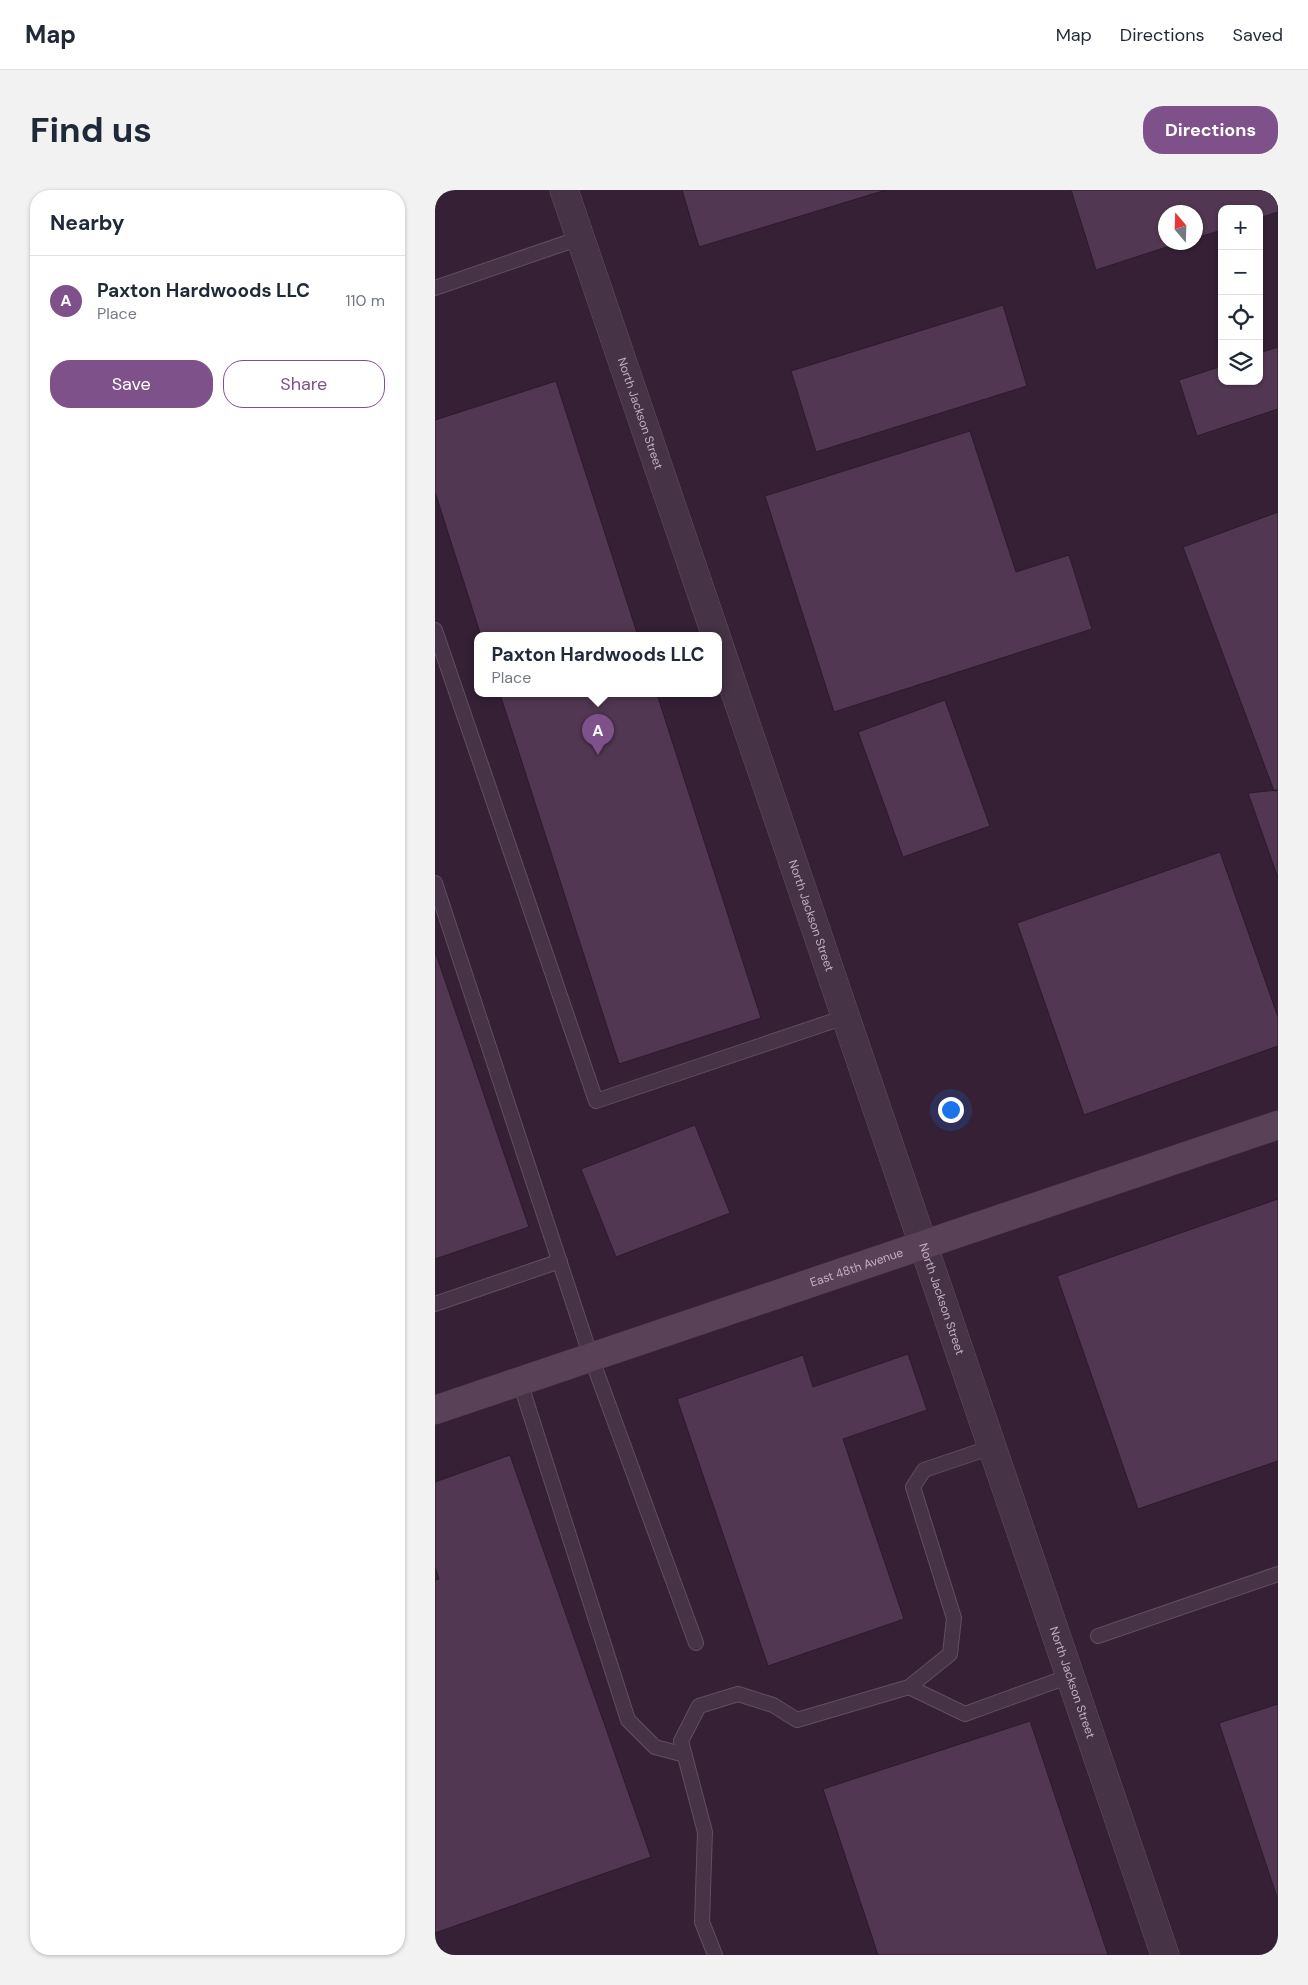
<!DOCTYPE html>
<meta charset="utf-8">
<style>
body{margin:0;font-family:"DM Sans",sans-serif;background:#f2f2f3;color:#1f2937}
.controls{position:absolute;right:15px;top:15px;display:grid;overflow:hidden;border-radius:10px;box-shadow:0 1px 4px #0004}
.controls button{width:45px;height:45px;display:grid;place-items:center;padding:0;border:0;border-bottom:1px solid #e0e1e3;background:#fff;color:#1f2937;font:25px sans-serif}
.compass{position:absolute;left:723px;top:15px;width:45px;height:45px;border-radius:50%;background:#fff;box-shadow:0 1px 4px #0004;rotate:341deg}
.you{position:absolute;left:515px;top:919px;width:18px;height:18px;margin:-12px;border:4px solid #fff;border-radius:50%;background:#1a73e8;box-shadow:0 0 0 8px #1a73e833}
.badge{display:grid;place-items:center;width:32px;height:32px;border-radius:50%;background:#7e518a;color:#fff;font-size:16px;font-weight:700}
.pin{position:absolute;translate:-50% -41px;filter:drop-shadow(0 1px 2px #0008)}
.pin::after{content:'';position:absolute;top:26px;width:18px;height:15px;background:inherit;clip-path:polygon(0 0,100% 0,50% 100%)}
.popup{position:absolute;left:39px;top:442px;width:248px;height:65px;box-sizing:border-box;display:grid;place-content:center;border-radius:10px;background:#fff;filter:drop-shadow(0 1px 4px #0005);font-size:16px;white-space:nowrap;color:#747a83}
.popup b{font-size:19px;color:#1f2937}
.popup::after{content:'';position:absolute;left:50%;top:100%;margin-left:-10px;border:10px solid transparent;border-top-color:#fff}
.list{margin:0;padding:0;list-style:none}
h2{display:flex;justify-content:space-between;align-items:center;height:65px;margin:0;padding:0 20px;font-size:21px}
h2 small{font-size:16px;font-weight:400;color:#747a83}
.list li{display:grid;grid-template-columns:32px 1fr auto;gap:15px;align-items:center;box-sizing:border-box;height:90px;padding:0 20px;border-top:1px solid #e0e1e3}
.list b{display:block;font-size:19px;white-space:nowrap}
.list p{margin:0;font-size:16px;white-space:nowrap;color:#747a83}
.list em{font-size:16px;font-style:normal;color:#747a83}
.actions{display:flex;gap:10px;padding:15px 20px}
.actions a{flex:1;padding:11px 0;border:1px solid #7e518a;border-radius:20px;text-align:center;font-size:18px;color:#7e518a}
.actions .main{background:#7e518a;color:#fff}
.icon{flex:none;width:28px;height:28px;fill:none;stroke:currentColor;stroke-width:2;stroke-linecap:round;stroke-linejoin:round}
.map{position:relative;flex:none;width:843px;height:1765px;overflow:hidden;border-radius:20px}
header{display:flex;align-items:center;gap:30px;box-sizing:border-box;height:70px;padding:0 25px;background:#fff;border-bottom:1px solid #e0e1e3}
header strong{font-size:24px}
nav{display:flex;gap:28px;margin-inline-start:auto;font-size:18px}
.intro{display:flex;align-items:center;justify-content:space-between;box-sizing:border-box;height:120px;padding:0 30px}
h1{margin:0;font-size:35px}
.button{padding:12px 22px;border-radius:20px;background:#7e518a;color:#fff;font-size:18px;font-weight:700}
main{display:flex;gap:30px;padding:0 30px}
aside{flex:1;background:#fff;border-radius:20px;box-shadow:0 1px 4px #0004}
.map>svg:first-child{display:block}
</style>
<header>
<strong>Map</strong>
<nav><a>Map</a><a>Directions</a><a>Saved</a></nav>
</header>
<div class="intro"><h1>Find us</h1><a class="button">Directions</a></div>
<main>
<aside>
<h2>Nearby<small></small></h2>
<ul class="list">
<li><span class="badge">A</span><div><b>Paxton Hardwoods LLC</b><p>Place</p></div><em>110 m</em></li>
</ul>
<div class="actions"><a class="main">Save</a><a>Share</a></div>
</aside>
<div class="map">
<svg width="843" height="1765" viewBox="0 0 843 1765">
<rect width="100%" height="100%" fill="#352035"/>
<!-- building -->
<path fill="#513751" stroke="#2c1b2c" d="M 247,0 L 451,0 L 264,57 Z
M 636,0 L 843,0 L 843,22 L 824,28 L 824,19 L 787,19 L 787,40 L 761,48 L 761,22 L 731,22 L 731,52 L 747,52 L 661,80 Z
M 568,115 L 592,196 L 381,262 L 356,181 Z
M 843,157 L 843,219 L 762,246 L 744,190 L 787,176 L 787,191 L 824,191 L 824,163 Z
M 121,191 L 203,446 L 46,446 L 0,302 L 0,230 Z
M 535,241 L 581,382 L 634,365 L 657,439 L 399,522 L 330,306 Z
M 843,322 L 843,600 L 839,601 L 748,357 Z
M 65,504 L 222,504 L 326,828 L 184,874 Z
M 510,510 L 555,636 L 468,667 L 423,542 Z
M 843,600 L 843,688 L 813,603 Z
M 785,662 L 843,827 L 843,856 L 649,925 L 582,733 Z
M 0,761 L 94,1037 L 0,1069 Z
M 260,935 L 295,1023 L 181,1067 L 146,979 Z
M 843,1009 L 843,1271 L 703,1319 L 622,1086 Z
M 473,1164 L 492,1220 L 408,1249 L 469,1429 L 333,1476 L 242,1209 L 368,1165 L 378,1197 Z
M 75,1265 L 216,1667 L 0,1743 L 0,1390 L 4,1389 L 0,1377 L 0,1292 Z
M 843,1514 L 843,1710 L 784,1533 Z
M 595,1531 L 673,1765 L 443,1765 L 388,1599 Z"/>
<g fill="none" stroke-linecap="round" stroke-linejoin="round">
<defs>
<path id="lane" d="M 0,98 L 145,48
M 0,440 L 161,911 L 410,827
M 0,693 L 156,1167 L 261,1453
M 0,1114 L 125,1071
M 85,1192 L 193,1530 L 220,1557 L 250,1565
M 663,1446 L 843,1384
M 474,1497 L 530,1524 L 635,1486
M 280,1765 L 267,1732 L 270,1642 L 246,1551 L 264,1516 L 303,1504 L 338,1515 L 362,1530 L 474,1497 L 515,1464 L 519,1428 L 478,1297 L 489,1280 L 557,1257"/>
<g id="street">
<path id="s1" d="M 129,0 L 281,446"/>
<path id="s2" d="M 283,452 L 730,1765"/>
</g>
<g id="secondary">
<path id="s3" d="M 0,1220 L 843,935"/>
</g>
</defs>
<!-- lane casing -->
<use href="#lane" stroke="#614e60" stroke-width="16"/>
<!-- street casing -->
<use href="#street" stroke="#614e60" stroke-width="29"/>
<!-- secondary casing -->
<use href="#secondary" stroke="#4f3d4f" stroke-width="29"/>
<!-- lane -->
<use href="#lane" stroke="#463346" stroke-width="14"/>
<!-- street -->
<use href="#street" stroke="#463346" stroke-width="28"/>
<!-- secondary -->
<use href="#secondary" stroke="#594258" stroke-width="28"/>
</g>
<g text-anchor="middle" stroke-width="4.5" stroke-linejoin="round" paint-order="stroke">
<!-- street labels -->
<g font-size="12" fill="#c3adc2" stroke="#2a192a">
<text dy="4" stroke="none"><textPath href="#s1" startOffset="236">North Jackson Street</textPath></text>
<text dy="4" stroke="none"><textPath href="#s2" startOffset="289">North Jackson Street</textPath></text>
<text dy="4" stroke="none"><textPath href="#s3" startOffset="445">East 48th Avenue</textPath></text>
<text dy="4" stroke="none"><textPath href="#s2" startOffset="694">North Jackson Street</textPath></text>
<text dy="4" stroke="none"><textPath href="#s2" startOffset="1099">North Jackson Street</textPath></text>
</g>
</g>
</svg>
<div class="controls">
<button>+</button>
<button>−</button>
<button><svg class="icon" aria-label="locate" viewBox="0 0 24 24"><circle cx="12" cy="12" r="6"/><path d="M12 2v4M12 18v4M2 12h4M18 12h4"/></svg></button>
<button><svg class="icon" aria-label="layers" viewBox="0 0 24 24"><path d="M12 4l9 5-9 5-9-5zM3 14l9 5 9-5"/></svg></button>
</div>
<svg class="compass" viewBox="-18 -18 36 36"><path d="M0-13l5 13h-10z" fill="#e53935"/><path d="M0 13l5-13h-10z" fill="#747a83"/></svg>
<div class="you"></div>
<div class="pin badge" style="left:163px;top:565px">A</div>
<div class="popup"><b>Paxton Hardwoods LLC</b>Place</div>
</div>
</main>
